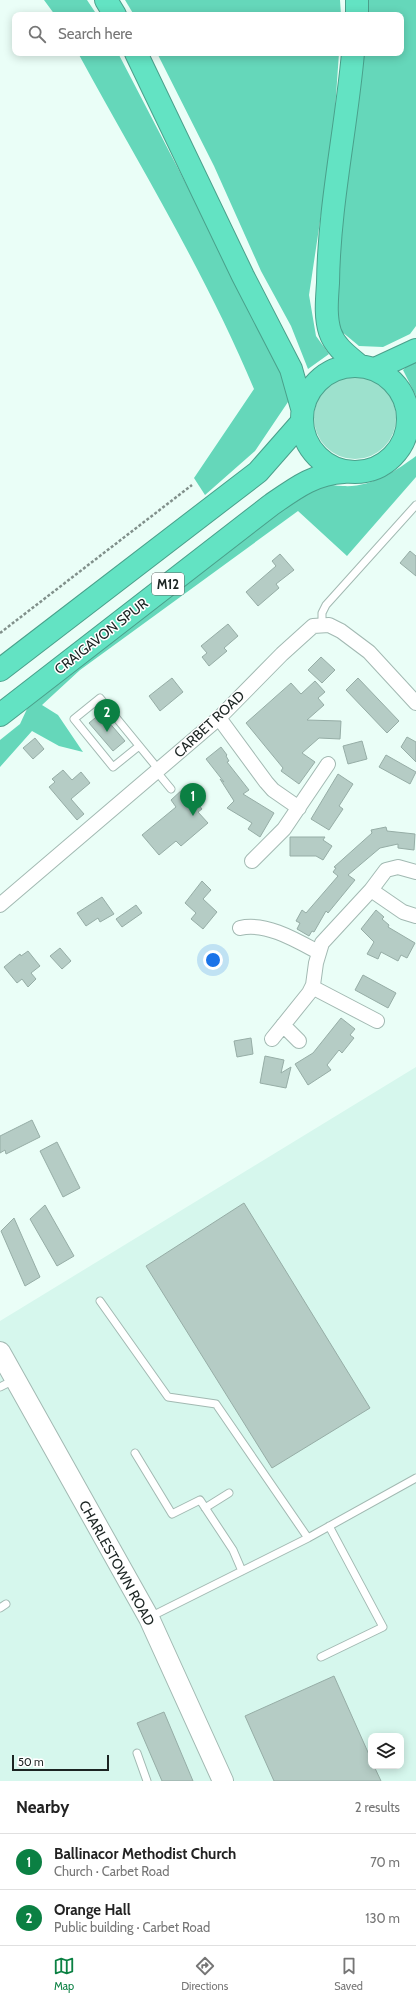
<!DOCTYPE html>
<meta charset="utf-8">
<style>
body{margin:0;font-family:Cabin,sans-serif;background:#f2f2f2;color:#222}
.controls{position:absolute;right:12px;bottom:12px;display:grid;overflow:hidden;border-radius:8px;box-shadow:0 2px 10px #0003}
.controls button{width:36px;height:36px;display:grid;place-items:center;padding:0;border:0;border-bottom:1px solid #e0e0e0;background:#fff;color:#222;font:20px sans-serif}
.scale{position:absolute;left:12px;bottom:10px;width:97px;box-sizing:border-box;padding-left:4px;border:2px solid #1b2422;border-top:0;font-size:11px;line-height:14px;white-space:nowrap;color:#1b2422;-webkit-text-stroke:3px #fff;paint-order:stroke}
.you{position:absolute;left:213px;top:960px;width:14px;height:14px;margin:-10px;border:3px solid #fff;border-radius:50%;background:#1a73e8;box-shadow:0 0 0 6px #1a73e833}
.badge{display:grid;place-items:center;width:26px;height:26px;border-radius:50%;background:#0b8043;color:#fff;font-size:13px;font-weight:700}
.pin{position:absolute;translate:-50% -33px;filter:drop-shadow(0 1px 2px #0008)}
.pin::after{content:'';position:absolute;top:21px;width:14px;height:12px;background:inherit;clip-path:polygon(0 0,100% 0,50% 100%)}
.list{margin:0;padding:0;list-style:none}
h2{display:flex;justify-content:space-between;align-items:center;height:52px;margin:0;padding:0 16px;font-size:17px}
h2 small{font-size:13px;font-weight:400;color:#767676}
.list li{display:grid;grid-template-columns:26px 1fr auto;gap:12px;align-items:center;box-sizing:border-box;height:56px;padding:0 16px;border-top:1px solid #e0e0e0}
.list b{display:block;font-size:15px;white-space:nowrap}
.list p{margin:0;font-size:13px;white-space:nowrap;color:#767676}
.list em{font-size:13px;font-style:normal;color:#767676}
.icon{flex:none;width:22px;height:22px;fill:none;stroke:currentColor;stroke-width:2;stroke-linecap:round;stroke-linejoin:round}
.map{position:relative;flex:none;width:416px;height:1781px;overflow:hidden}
.search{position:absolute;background:#fff;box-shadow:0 2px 10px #0003;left:12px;right:12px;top:12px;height:44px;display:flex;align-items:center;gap:10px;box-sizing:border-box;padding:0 14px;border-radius:8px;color:#767676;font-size:15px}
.sheet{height:164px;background:#fff}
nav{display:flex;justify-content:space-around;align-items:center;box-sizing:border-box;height:56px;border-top:1px solid #e0e0e0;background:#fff;font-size:11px;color:#767676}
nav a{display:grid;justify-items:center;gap:2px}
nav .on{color:#0b8043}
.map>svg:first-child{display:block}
</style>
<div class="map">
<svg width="416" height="1781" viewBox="0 0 416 1781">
<rect width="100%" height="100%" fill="#eafef7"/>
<!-- built -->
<path fill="#d6f7ed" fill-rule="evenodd" d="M 416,1067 L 416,1781 L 0,1781 L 0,1321 ZM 371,1736 L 401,1736 L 401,1766 L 371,1766 Z"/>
<!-- green -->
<path fill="#9de1cd" d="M314 418a41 41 0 1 1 82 0a41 41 0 1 1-82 0Z"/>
<!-- forest -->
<path fill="#65d7ba" d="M 44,0 L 87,0 L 97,15 L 55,15 Z
M 125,0 L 340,0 L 341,15 L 134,15 Z
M 368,0 L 416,0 L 416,326 L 410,334 L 383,347 L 359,346 L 341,331 L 334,306 L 342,207 L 364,53 L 401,53 L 401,15 L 369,15 Z
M 78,53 L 118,53 L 274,353 L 290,399 L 255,451 L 205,495 L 194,478 L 254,389 C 206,274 138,163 78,53 Z
M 157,53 L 339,53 L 335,110 L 322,208 L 309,295 L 316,336 L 329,354 L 308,369 L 291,326 L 261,271 L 214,166 Z
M 416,358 L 416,396 L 403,370 Z
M 416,456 L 416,477 L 347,556 L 298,511 L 80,670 L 42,705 L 58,715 L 83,752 L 59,746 L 32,731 L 0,767 L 0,740 L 20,724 L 32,698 L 244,536 L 322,483 C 329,484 336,486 343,486 C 370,488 396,471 416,456 Z"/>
<!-- building -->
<path fill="#b5ccc5" stroke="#96ada6" d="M 410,551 L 416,556 L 416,576 L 400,563 Z
M 280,554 L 294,570 L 276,584 L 279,588 L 258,606 L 246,592 L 276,566 L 272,561 Z
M 228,624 L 238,636 L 224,648 L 227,651 L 209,666 L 202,657 L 207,653 L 201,646 Z
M 321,657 L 335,670 L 322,683 L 308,670 Z
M 172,678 L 183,692 L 160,711 L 149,696 Z
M 358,678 L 399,721 L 387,733 L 346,690 Z
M 315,681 L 325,692 L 318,698 L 324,705 L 307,720 L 341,721 L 340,739 L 319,738 L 302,753 L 315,762 L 299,784 L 281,771 L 283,768 L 246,723 L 291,683 L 301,694 Z
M 101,713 L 125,741 L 113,751 L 89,723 Z
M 407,737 L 416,742 L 416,762 L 401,747 Z
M 35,738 L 44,749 L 33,759 L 23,748 Z
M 362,741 L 367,759 L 348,764 L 343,746 Z
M 221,747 L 227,755 L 226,756 L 229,761 L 227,762 L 249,790 L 243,794 L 274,813 L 260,837 L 248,829 L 252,823 L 227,808 L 234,801 L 220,779 L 224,782 L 206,759 Z
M 386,755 L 416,772 L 410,784 L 379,767 Z
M 63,770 L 72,780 L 81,772 L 90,783 L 71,799 L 84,814 L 77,820 L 49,787 L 55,782 L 52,779 Z
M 338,774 L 353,784 L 339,806 L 343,809 L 329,830 L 311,819 Z
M 184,788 L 202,809 L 198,812 L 208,823 L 181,846 L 176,841 L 159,855 L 142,835 L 176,807 L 171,800 Z
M 386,827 L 387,831 L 415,834 L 414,850 L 398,848 L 398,844 L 380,848 L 348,875 L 355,880 L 328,913 L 326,911 L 314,932 L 312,931 L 309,936 L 297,929 L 300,923 L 296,921 L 302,910 L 306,913 L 338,876 L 333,872 L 336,868 L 334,867 L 372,833 L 371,830 Z
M 290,837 L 325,837 L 323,840 L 332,846 L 323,860 L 316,856 L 290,856 Z
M 202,881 L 211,890 L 203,899 L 217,912 L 203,929 L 191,919 L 196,913 L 185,903 Z
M 102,897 L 114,914 L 100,922 L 98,918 L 86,926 L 77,913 Z
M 136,905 L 142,913 L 122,927 L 116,919 Z
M 376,910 L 384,917 L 382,919 L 389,925 L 388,927 L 415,943 L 407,958 L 401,955 L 398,961 L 381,952 L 378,959 L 367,954 L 374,942 L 361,929 Z
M 60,948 L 71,961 L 62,969 L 50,956 Z
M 28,951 L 40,966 L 31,973 L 36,979 L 28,987 L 22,979 L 17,983 L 4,967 L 20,954 L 21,956 Z
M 363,975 L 396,993 L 388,1008 L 355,990 Z
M 341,1018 L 355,1029 L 350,1035 L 354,1038 L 342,1053 L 339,1050 L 327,1065 L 331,1070 L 308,1085 L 295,1064 L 313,1053 Z
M 251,1038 L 253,1054 L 237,1057 L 234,1041 Z
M 265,1056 L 284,1060 L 281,1073 L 291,1067 L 286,1088 L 260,1083 Z
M 32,1120 L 40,1137 L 6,1154 L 5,1150 L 0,1153 L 0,1136 Z
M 57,1142 L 80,1188 L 63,1197 L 40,1151 Z
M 244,1203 L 370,1408 L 272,1468 L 146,1266 Z
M 45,1205 L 74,1256 L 57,1266 L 30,1219 Z
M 14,1218 L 40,1277 L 25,1286 L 1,1231 Z
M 334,1676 L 371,1759 L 371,1766 L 374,1766 L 381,1781 L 274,1781 L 245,1716 Z
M 164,1712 L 177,1743 L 193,1781 L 162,1781 L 137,1723 Z"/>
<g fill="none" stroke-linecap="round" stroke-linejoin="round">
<defs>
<path id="lane" d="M 322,624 L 322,613 L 326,605 L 416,505
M 139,746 L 113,767 L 74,719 L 100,698 L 159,770
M 157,772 L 171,789
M 100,1301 L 168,1397 L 216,1404 L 308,1538
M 0,1387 L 14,1380
M 135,1453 L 172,1514 L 200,1500 L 233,1550 L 242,1571
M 205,1508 L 229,1493
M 0,1608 L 6,1604
M 150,1617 L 308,1538 L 416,1478
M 321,1657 L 383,1627 L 329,1526
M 137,1753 L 147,1781"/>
<path id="street" d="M 219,718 L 266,782 L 273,790 L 299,808
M 252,861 L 284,829 L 328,764
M 371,890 L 403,912 L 416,916
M 0,905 L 219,718 L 282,654 L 313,626 L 329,625 L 341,631 L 369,652 L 416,703
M 240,928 C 266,922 296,940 318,952
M 312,987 L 377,1021
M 283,1025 L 299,1041
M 272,1039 L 309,993 L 313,985 L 316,963 L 322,943 L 371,890 L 386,870 L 398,867 L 416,872"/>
<path id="secondary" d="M 0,1352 L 149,1618 L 223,1781"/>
<path id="highway" d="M 106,0 L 115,15
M 357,0 L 357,15
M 136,53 L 243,276 L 291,369 L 302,408
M 353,53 C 346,130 329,206 328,283 C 327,299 325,316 330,332 C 335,347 348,356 360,366
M302 419a53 53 0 1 1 106 0a53 53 0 1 1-106 0Z
M 375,369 L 416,350
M 0,670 L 258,472 L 301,423
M 0,715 L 271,505 C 294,489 315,473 344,472"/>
</defs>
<!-- lane casing -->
<use href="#lane" stroke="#a2b9b2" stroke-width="9"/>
<!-- street casing -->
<use href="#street" stroke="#a2b9b2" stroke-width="16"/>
<!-- secondary casing -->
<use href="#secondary" stroke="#a2b9b2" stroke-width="22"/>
<!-- highway casing -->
<use href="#highway" stroke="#4aa08b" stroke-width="24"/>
<!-- path -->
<path stroke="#81908b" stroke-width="2.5" stroke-dasharray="3 2" stroke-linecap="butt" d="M 0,633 L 192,485"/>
<!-- lane -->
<use href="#lane" stroke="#fff" stroke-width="7"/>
<!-- street -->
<use href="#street" stroke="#fff" stroke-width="14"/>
<!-- secondary -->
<use href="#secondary" stroke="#fff" stroke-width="20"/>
<!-- highway -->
<use href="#highway" stroke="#63e3c3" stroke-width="22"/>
</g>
<g text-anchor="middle" stroke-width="3" stroke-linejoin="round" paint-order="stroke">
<!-- shield labels -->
<rect fill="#fff" stroke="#5f6664" stroke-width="1" x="152" y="573" width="32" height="22" rx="3"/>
<g font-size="13" font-weight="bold" fill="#1b2422">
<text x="168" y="589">M12</text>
</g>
<!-- street labels -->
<g font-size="14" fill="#1b2422" stroke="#fff">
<text transform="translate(101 636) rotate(-38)" y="5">CRAIGAVON SPUR</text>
<text transform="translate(209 724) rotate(-43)" y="5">CARBET ROAD</text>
<text transform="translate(117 1563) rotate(61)" y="5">CHARLESTOWN ROAD</text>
</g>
</g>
</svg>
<div class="controls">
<button><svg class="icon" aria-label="layers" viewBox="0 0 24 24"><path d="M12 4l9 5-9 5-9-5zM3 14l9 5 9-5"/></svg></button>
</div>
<div class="scale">50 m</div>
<div class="you"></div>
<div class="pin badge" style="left:193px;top:816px">1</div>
<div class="pin badge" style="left:107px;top:732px">2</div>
<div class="search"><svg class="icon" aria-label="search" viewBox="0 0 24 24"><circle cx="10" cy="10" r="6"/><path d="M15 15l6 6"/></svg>Search here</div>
</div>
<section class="sheet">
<h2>Nearby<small>2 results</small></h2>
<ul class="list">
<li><span class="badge">1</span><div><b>Ballinacor Methodist Church</b><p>Church · Carbet Road</p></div><em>70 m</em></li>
<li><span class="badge">2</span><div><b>Orange Hall</b><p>Public building · Carbet Road</p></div><em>130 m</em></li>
</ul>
</section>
<nav>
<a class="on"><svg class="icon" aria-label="map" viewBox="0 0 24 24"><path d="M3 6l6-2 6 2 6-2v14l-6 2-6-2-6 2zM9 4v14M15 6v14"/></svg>Map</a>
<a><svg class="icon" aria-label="directions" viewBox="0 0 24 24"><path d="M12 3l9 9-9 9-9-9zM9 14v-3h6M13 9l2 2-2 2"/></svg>Directions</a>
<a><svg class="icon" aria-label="saved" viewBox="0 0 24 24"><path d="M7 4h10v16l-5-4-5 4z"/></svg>Saved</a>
</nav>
